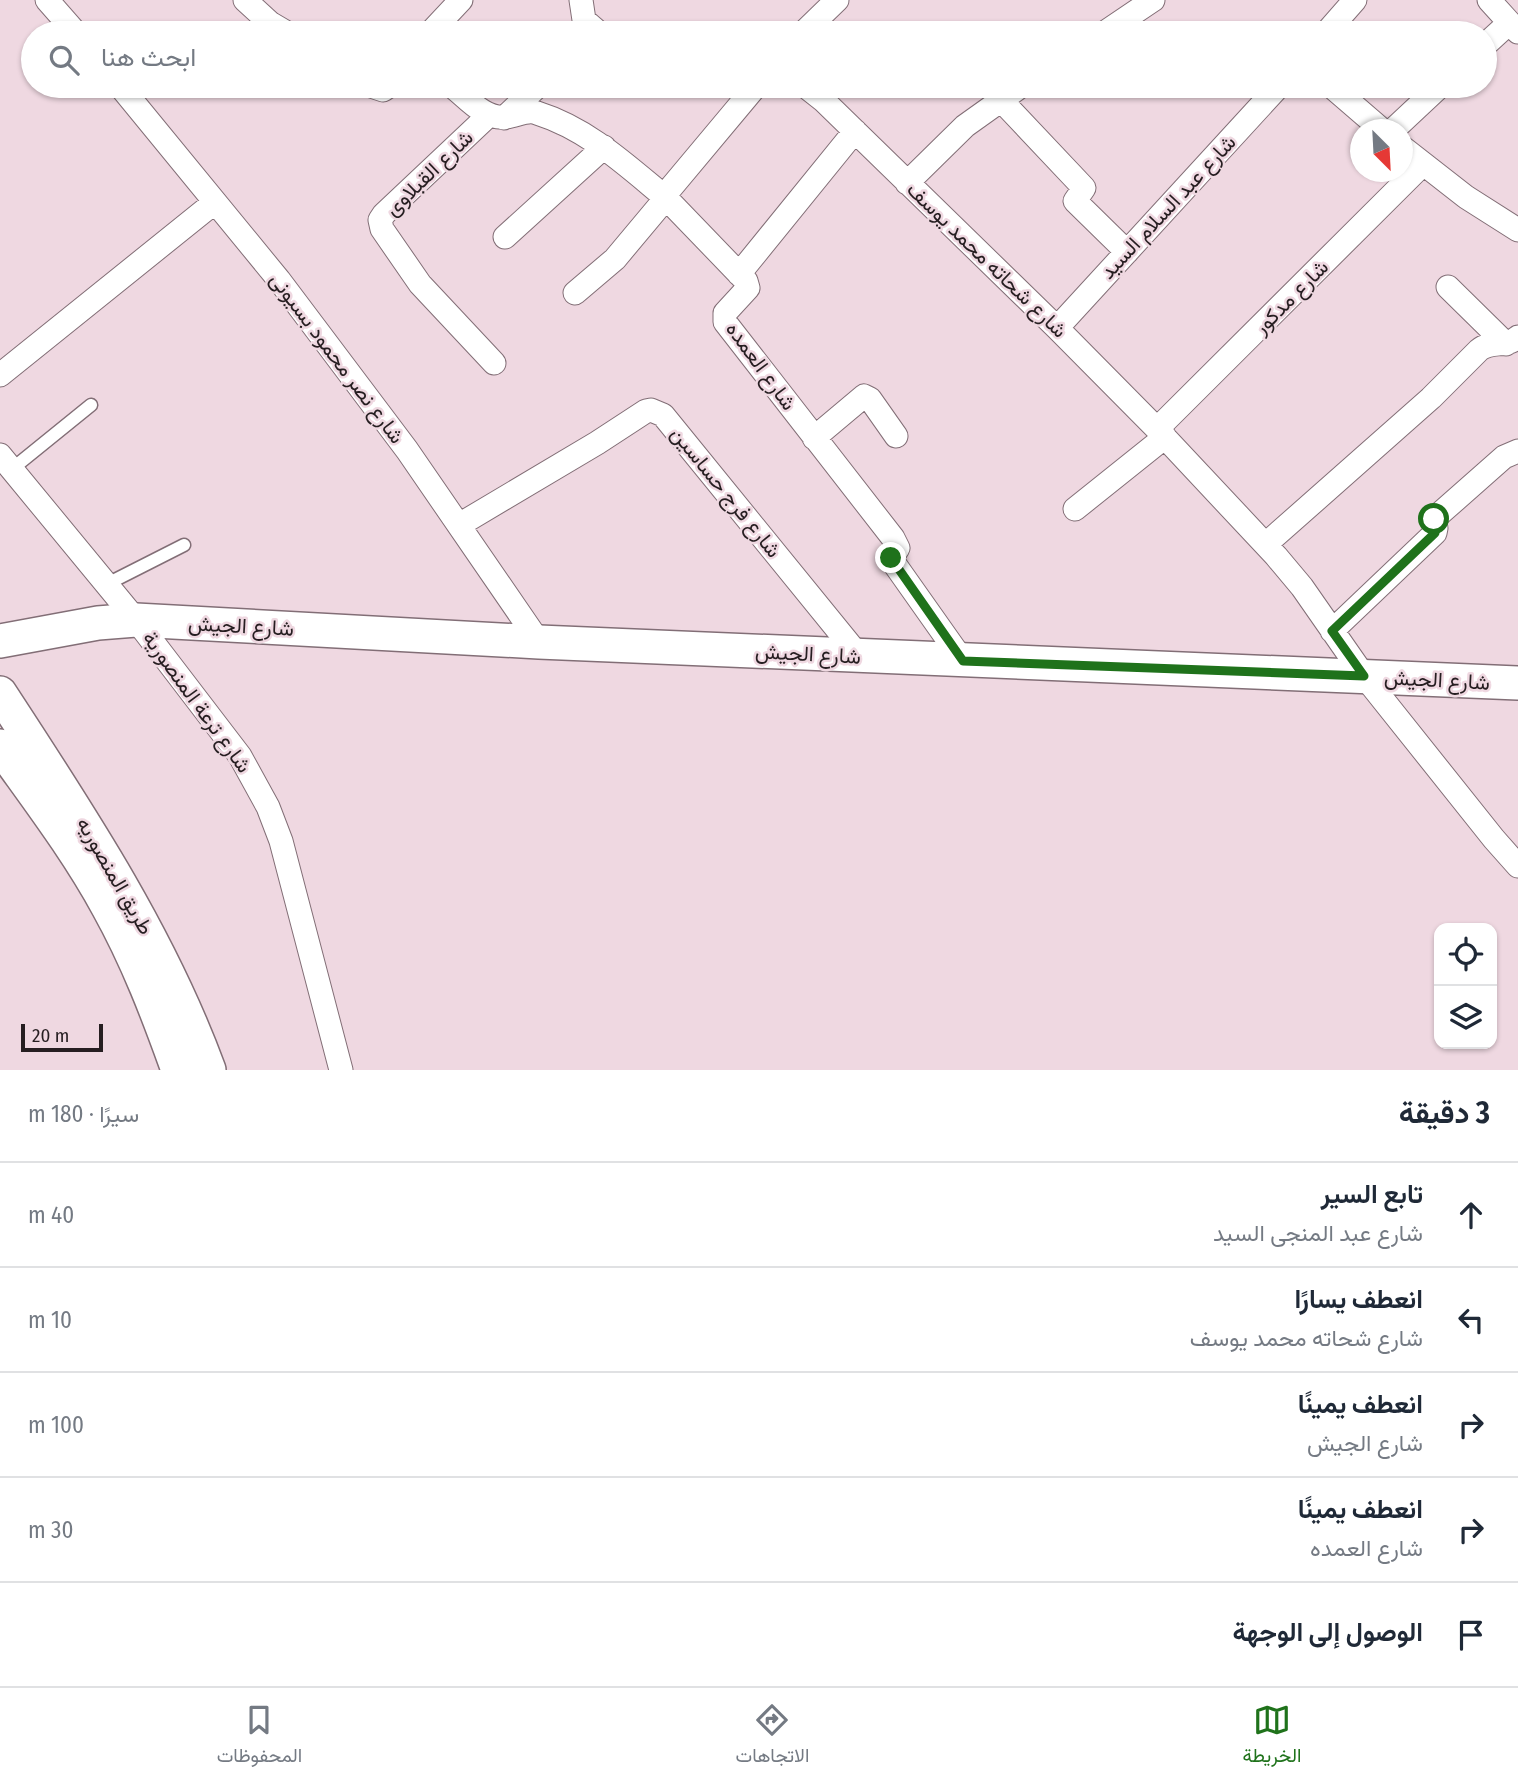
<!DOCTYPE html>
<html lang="ar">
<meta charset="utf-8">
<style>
body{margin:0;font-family:"Fira Sans Condensed",Vazirmatn,sans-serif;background:#f2f2f3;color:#1f2937;direction:rtl}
.controls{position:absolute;right:21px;bottom:21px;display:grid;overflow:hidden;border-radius:14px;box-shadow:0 2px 5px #0004}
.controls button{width:63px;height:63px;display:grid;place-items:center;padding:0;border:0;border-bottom:2px solid #e0e1e3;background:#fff;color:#1f2937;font:35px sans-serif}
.compass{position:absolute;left:1350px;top:119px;width:63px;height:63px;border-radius:50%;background:#fff;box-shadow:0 2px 5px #0004;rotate:156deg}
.scale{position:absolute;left:21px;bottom:18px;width:82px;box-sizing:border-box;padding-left:7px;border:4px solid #261e21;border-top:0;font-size:19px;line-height:24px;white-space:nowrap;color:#261e21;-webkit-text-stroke:5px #efd8e1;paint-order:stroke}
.stop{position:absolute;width:21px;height:21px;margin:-16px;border:5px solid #1f721b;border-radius:50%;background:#fff}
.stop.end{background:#1f721b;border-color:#fff;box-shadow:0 2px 7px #0008}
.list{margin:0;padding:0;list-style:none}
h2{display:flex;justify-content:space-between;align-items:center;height:91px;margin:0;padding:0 28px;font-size:30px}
h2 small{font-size:23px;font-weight:400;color:#747a83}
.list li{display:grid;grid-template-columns:46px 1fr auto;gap:21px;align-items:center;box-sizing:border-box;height:105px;padding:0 28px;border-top:2px solid #e0e1e3}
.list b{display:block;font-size:26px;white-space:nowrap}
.list p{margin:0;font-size:23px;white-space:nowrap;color:#747a83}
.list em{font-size:23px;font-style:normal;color:#747a83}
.icon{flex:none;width:38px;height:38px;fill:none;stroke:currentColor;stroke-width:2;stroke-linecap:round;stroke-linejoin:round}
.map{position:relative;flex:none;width:1518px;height:1070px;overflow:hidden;direction:ltr}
.search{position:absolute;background:#fff;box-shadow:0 2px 5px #0004;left:21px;right:21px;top:21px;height:77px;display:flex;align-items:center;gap:18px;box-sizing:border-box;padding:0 24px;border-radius:38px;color:#747a83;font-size:26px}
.sheet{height:616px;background:#fff}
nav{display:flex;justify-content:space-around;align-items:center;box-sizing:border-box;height:98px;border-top:2px solid #e0e1e3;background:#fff;font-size:19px;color:#747a83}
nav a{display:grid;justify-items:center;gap:4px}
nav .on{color:#1f721b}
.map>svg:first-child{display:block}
</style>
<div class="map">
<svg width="1518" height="1070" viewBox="0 0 1518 1070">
<rect width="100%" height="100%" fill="#efd8e1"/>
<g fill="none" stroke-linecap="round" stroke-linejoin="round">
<defs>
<path id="lane" d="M 12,469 L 91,405
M 107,584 L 184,545"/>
<path id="street" d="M 47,0 L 76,33
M 245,0 L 270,23 L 287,33
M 581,0 L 584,20 L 599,33
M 1489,0 L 1518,32
M 430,33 L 461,0
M 803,33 L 837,0
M 1104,33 L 1153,0
M 1326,33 L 1355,0
M 1485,45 L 1509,23
M 120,86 L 279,280 L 407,450 L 539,642
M 371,86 L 383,90 L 389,86
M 452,86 C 467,98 485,120 506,117 C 516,116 528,109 537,113 C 588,129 626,165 666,198 L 615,259 L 575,293
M 756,86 L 669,190 L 666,198 L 746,281 L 748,288 L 725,313 L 725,322 L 893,538 L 898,548 L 891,559 L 963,661
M 805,86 L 824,101 L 1057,328 L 1157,429 L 1276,556 L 1302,587 L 1364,676 L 1494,839 L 1518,866
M 1331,86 L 1382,130
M 1000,99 L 1084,188 L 1075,201 L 1127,252
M 489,115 L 384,214 L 380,220 L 382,229 L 420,284 L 494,363
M 504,118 L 538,86
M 1393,130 L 1440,86
M 1402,147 L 1466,197 L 1518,230
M 907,183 L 965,126 L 1021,86
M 505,237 L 604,147
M 739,274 L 855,131
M 1448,287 L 1506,344
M 1057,328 L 1279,86
M 0,375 L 215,202
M 1157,429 L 1423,164
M 814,438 L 864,396 L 870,399 L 896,436
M 0,455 L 136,620 L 240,756 L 268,807 L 281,841 L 341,1070
M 1075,509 L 1165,437
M 459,525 L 597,443 L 646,411 L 651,410 L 663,415 L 859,656
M 1266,544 L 1431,398 L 1479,350 C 1491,340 1506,348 1518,337
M 1332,631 L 1435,533 L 1436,528 L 1433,521 L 1436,517 L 1504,457 L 1518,451"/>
<path id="secondary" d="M 0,641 L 98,623 L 136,620 L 539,642 L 1518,683
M 0,693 C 79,814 159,934 209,1070
M 0,746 C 37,798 77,850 108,907 C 137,959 158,1014 178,1070"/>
</defs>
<!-- lane casing -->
<use href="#lane" stroke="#826e76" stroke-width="15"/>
<!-- street casing -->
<use href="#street" stroke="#826e76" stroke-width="25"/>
<!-- secondary casing -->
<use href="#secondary" stroke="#826e76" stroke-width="36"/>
<!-- lane -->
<use href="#lane" stroke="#fff" stroke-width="12"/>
<!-- street -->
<use href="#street" stroke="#fff" stroke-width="23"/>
<!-- secondary -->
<use href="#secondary" stroke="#fff" stroke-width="33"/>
</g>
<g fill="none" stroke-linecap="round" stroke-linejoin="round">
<!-- route -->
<path stroke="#1f721b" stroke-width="9" d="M 891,558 L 963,661 L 1364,676 L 1332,631 L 1435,533 L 1434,519"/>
</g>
<g text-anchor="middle" stroke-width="5" stroke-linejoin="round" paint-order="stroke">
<!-- street labels -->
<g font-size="21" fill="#261e21" stroke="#efd8e1">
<text transform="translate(429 173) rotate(-44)" y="7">شارع القبلاوى</text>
<text transform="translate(1168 207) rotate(-47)" y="7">شارع عبد السلام السيد</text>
<text transform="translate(987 260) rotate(44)" y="7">شارع شحاته محمد يوسف</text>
<text transform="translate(1291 297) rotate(-45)" y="7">شارع مدكور</text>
<text transform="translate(337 358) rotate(53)" y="7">شارع نصر محمود بسيونى</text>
<text transform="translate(761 366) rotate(54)" y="7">شارع العمده</text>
<text transform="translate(726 492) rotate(51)" y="7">شارع فرج حساسين</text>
<text transform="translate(241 626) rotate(3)" y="7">شارع الجيش</text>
<text transform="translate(808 654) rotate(3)" y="7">شارع الجيش</text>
<text transform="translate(1437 680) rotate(3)" y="7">شارع الجيش</text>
<text transform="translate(197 702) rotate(54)" y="7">شارع ترعة المنصورية</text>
<text transform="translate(115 876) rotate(60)" y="7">طريق المنصوريه</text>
</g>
</g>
</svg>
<div class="controls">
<button><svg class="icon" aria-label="locate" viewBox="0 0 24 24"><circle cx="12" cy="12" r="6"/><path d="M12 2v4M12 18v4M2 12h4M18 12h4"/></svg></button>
<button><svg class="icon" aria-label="layers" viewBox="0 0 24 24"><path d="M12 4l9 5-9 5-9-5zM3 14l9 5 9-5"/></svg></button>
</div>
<svg class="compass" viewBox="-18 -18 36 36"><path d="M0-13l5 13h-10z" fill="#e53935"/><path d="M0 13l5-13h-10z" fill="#747a83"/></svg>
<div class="scale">20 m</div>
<div class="stop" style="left:1434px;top:519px"></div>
<div class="stop end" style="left:891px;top:558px"></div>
<div class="search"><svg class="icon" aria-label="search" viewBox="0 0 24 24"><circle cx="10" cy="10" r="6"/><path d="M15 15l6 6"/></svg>ابحث هنا</div>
</div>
<section class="sheet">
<h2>3 دقيقة<small>سيرًا · 180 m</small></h2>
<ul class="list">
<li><svg class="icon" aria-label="ahead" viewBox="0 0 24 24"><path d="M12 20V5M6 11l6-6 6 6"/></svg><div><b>تابع السير</b><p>شارع عبد المنجى السيد</p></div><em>40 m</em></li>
<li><svg class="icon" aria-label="left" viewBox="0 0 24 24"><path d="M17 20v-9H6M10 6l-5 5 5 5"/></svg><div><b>انعطف يسارًا</b><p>شارع شحاته محمد يوسف</p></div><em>10 m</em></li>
<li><svg class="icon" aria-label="right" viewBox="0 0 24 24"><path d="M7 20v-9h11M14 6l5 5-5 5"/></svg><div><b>انعطف يمينًا</b><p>شارع الجيش</p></div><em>100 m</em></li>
<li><svg class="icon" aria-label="right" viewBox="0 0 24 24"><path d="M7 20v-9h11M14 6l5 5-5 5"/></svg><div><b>انعطف يمينًا</b><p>شارع العمده</p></div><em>30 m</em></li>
<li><svg class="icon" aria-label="arrive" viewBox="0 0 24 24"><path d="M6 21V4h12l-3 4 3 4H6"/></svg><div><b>الوصول إلى الوجهة</b></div></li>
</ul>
</section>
<nav>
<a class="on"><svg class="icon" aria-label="map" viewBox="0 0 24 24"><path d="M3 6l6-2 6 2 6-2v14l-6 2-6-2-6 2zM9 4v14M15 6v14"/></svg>الخريطة</a>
<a><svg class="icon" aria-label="directions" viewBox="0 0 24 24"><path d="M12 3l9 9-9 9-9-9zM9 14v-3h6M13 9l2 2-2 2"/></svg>الاتجاهات</a>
<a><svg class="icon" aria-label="saved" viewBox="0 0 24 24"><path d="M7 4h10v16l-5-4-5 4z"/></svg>المحفوظات</a>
</nav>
